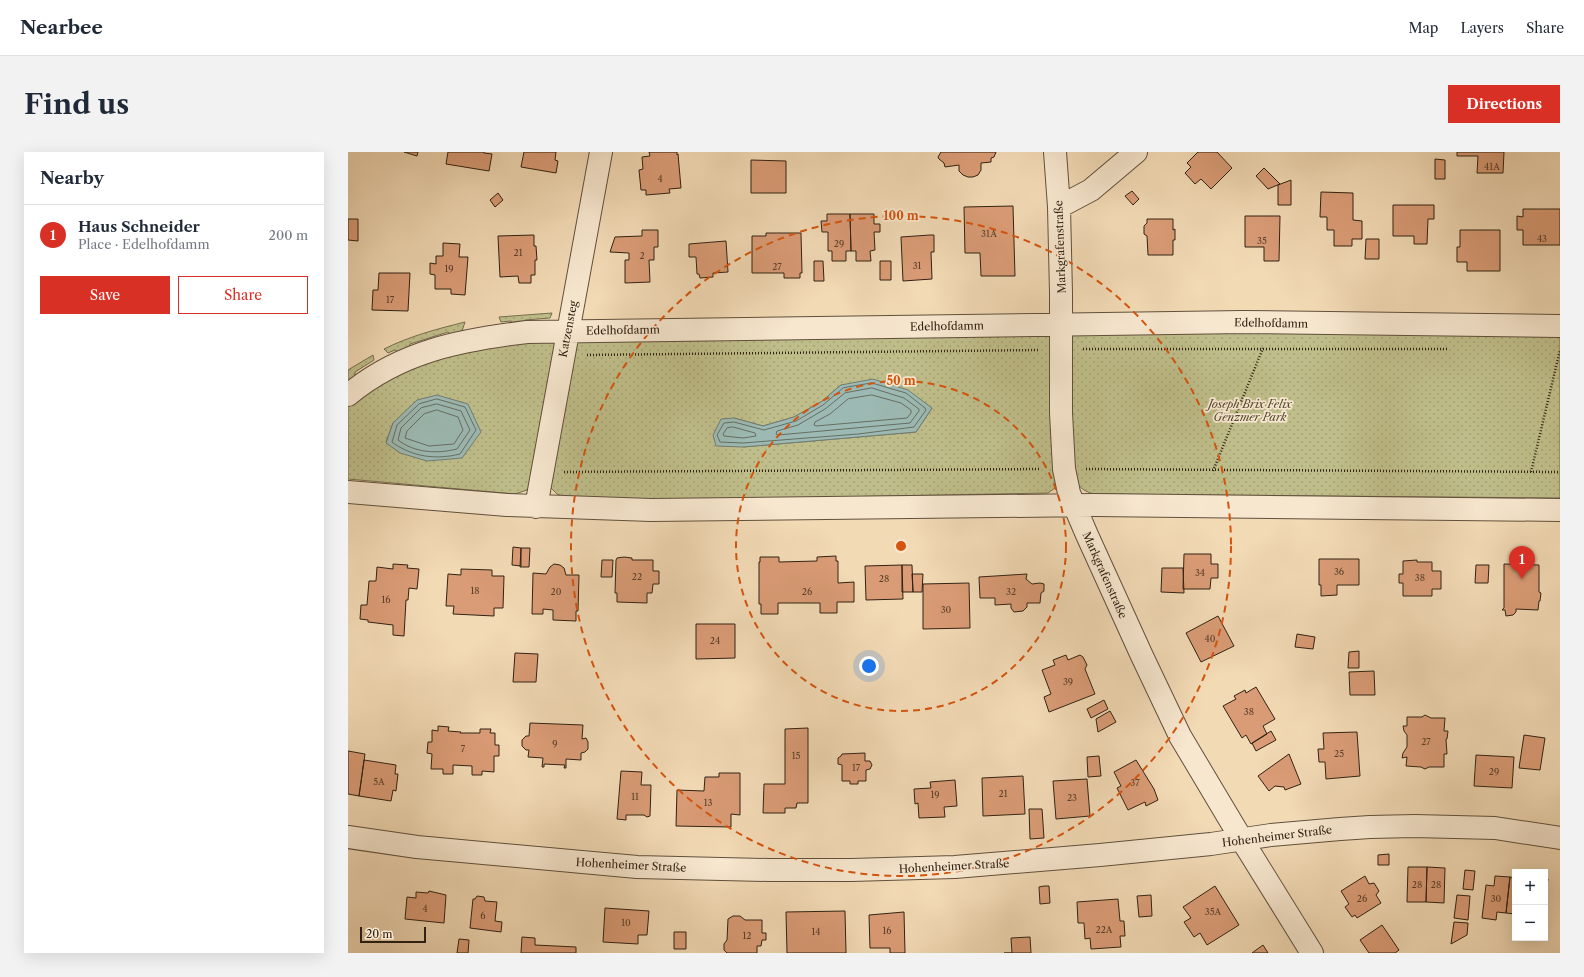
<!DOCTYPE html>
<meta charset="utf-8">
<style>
body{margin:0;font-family:"Libre Caslon Text",serif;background:#f2f2f3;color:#1f2937}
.controls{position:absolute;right:12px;bottom:12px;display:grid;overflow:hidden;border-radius:0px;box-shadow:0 4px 16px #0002}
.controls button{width:36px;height:36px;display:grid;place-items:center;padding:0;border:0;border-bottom:1px solid #e0e1e3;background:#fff;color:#1f2937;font:20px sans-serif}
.scale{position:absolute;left:12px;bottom:10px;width:66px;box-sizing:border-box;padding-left:4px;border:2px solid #312213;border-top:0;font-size:11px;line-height:14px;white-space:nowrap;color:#312213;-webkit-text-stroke:3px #f7e7cf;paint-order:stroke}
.you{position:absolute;left:521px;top:514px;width:14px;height:14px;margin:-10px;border:3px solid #fff;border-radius:50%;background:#1a73e8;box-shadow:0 0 0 6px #1a73e833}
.badge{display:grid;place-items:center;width:26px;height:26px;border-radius:50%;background:#d93025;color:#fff;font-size:13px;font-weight:700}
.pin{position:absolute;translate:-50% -33px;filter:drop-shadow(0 1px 2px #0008)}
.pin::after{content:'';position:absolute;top:21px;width:14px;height:12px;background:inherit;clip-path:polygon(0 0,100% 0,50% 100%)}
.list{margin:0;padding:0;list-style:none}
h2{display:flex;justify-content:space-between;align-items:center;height:52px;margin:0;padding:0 16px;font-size:17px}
h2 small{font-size:13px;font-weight:400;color:#747a83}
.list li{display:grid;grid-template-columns:26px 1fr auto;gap:12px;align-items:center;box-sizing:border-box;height:60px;padding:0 16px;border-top:1px solid #e0e1e3}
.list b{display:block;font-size:15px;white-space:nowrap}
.list p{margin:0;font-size:13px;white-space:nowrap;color:#747a83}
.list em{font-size:13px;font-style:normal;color:#747a83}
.actions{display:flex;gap:8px;padding:12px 16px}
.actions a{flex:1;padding:9px 0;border:1px solid #d93025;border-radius:0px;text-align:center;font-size:14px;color:#d93025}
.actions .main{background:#d93025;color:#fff}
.map{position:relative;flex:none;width:1212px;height:801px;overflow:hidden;border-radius:0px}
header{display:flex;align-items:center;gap:24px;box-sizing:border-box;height:56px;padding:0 20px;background:#fff;border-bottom:1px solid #e0e1e3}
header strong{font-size:19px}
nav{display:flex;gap:22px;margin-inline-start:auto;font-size:14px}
.intro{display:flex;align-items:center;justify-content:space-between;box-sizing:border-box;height:96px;padding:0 24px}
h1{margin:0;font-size:28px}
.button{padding:10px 18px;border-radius:0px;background:#d93025;color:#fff;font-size:14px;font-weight:700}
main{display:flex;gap:24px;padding:0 24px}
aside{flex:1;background:#fff;border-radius:0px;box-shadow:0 4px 16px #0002}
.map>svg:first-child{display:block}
</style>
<header>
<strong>Nearbee</strong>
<nav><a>Map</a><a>Layers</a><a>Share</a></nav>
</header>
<div class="intro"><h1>Find us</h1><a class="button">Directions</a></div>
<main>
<aside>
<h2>Nearby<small></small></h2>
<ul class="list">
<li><span class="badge">1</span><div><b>Haus Schneider</b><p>Place · Edelhofdamm</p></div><em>200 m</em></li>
</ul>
<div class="actions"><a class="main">Save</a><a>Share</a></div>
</aside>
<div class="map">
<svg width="1212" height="801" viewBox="0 0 1212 801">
<defs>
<pattern id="grass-dots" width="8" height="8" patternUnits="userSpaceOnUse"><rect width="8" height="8" fill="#bfbe8a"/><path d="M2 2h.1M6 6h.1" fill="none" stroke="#a5a376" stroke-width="1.8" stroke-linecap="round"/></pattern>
</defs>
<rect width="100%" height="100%" fill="#f2dab5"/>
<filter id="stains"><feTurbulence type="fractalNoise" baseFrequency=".005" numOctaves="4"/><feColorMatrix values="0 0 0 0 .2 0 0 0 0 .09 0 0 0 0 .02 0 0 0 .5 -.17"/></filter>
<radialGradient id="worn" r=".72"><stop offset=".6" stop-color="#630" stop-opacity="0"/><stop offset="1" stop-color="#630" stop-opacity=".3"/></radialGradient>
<!-- grass -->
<path fill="url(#grass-dots)" stroke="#78704e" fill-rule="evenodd" d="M 204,161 L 202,166 L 177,168 L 175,173 L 167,174 L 163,169 L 153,170 L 151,165 Z
M 117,170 L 113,182 L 105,184 L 100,180 L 62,192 L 61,198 L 52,201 L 47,198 L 40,201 L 36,197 C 62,184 89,177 117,170 Z
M 1212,178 L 1212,346 L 746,342 C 738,340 733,337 728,330 L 721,252 L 723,184 L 727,179 Z
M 699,181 L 703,186 L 709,329 L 707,336 L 700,341 L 378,347 L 298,347 L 215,344 L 209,342 L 201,334 L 226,194 L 230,189 ZM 493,233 L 584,256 L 568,280 L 395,295 L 386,266 L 415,274 L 446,265 L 473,250 Z
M 206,188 L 207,192 L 182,333 L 179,338 L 167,342 L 0,327 L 0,249 L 23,231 L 139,190 ZM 45,271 L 52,301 L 38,290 Z
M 25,203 L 26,208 L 7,220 L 7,226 L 0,231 L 0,218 Z"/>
<!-- water -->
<path fill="#9cbab3" stroke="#717d73" d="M 525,227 L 560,238 L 584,256 L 568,280 L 395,295 L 368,294 L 365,283 L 373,267 L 386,266 L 415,274 L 446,265 L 473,250 L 493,233 Z
M 89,243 L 120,252 L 133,280 L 114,306 L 79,309 L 52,301 L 38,291 L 45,271 L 69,248 Z"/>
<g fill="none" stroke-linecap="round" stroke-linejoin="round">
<!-- shore -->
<path stroke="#666e63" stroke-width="1" d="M 524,231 L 558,241 L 577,256 L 578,258 L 566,275 L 510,282 L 395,291 L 372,290 L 369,283 L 376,271 L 386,270 L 416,278 L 448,269 L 475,253 L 495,236 Z
M 524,236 L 556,246 L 571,257 L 571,259 L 562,271 L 430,283 L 428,282 L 429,279 L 450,273 L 477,257 L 497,241 Z
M 524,243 L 553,251 L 563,258 L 563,261 L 559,266 L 468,274 L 466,273 L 467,270 L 482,262 L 500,247 Z
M 89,247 L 117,255 L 128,278 L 112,302 C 88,308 64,305 44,290 L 49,273 L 71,252 Z
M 89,252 L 113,259 L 122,278 L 109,297 C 89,302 67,301 50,288 L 53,276 L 73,256 Z
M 89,258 L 110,265 L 115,278 L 106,292 L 81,294 L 57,286 L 59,279 L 76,262 Z
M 385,275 L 407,281 L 408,284 L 395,286 L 376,284 L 375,282 L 379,276 Z"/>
</g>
<!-- building -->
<path fill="#da9c76" stroke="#312213" d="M 56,0 L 70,0 L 69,4 Z
M 100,0 L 136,0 L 136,1 L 144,2 L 141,19 L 98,12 Z
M 176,0 L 208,0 L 207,8 L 210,9 L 208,21 L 173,15 Z
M 301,0 L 329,0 L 329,3 L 330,2 L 333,36 L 321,37 L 322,41 L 298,43 L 298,38 L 293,38 L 291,18 L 295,17 L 294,5 L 302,4 Z
M 593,0 L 648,0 L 646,5 L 643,6 L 643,10 L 633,11 L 633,18 L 630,23 L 625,25 L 620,25 L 615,23 L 611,19 L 611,13 L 597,15 L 596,11 L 591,7 L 590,5 Z
M 850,0 L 869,0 L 884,16 L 863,37 L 853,27 L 847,32 L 837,21 L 843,15 L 839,11 Z
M 1109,0 L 1156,0 L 1155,21 L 1129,21 L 1130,4 L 1109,4 Z
M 1087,7 L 1097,8 L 1097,27 L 1087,27 Z
M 403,8 L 438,9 L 438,41 L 403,41 Z
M 916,16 L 932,32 L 920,37 L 908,24 Z
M 943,28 L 943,53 L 930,53 L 930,33 Z
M 784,39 L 791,47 L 785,53 L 777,44 Z
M 973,40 L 1005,41 L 1005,68 L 1014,69 L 1014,87 L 1004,87 L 1004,94 L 986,94 L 986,78 L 979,78 L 979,65 L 972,65 Z
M 150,41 L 155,48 L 147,55 L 142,48 Z
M 1045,53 L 1086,53 L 1086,67 L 1080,67 L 1079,92 L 1066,92 L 1066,84 L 1045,84 Z
M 665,54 L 667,124 L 633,124 L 632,101 L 617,101 L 616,55 Z
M 1175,57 L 1212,57 L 1212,93 L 1175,93 L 1175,78 L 1169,78 L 1169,64 L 1175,65 Z
M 479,62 L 502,62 L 503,99 L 498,99 L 498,109 L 484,109 L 484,99 L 480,99 L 480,80 L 474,80 L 473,69 L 479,69 Z
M 502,62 L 526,62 L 526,72 L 532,72 L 532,80 L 526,80 L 527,98 L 522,99 L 523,109 L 508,109 L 508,99 L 503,99 Z
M 897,64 L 932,64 L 931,109 L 916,109 L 916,95 L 897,95 Z
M 0,67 L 10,67 L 10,89 L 0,88 Z
M 799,67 L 825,67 L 825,78 L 827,77 L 827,88 L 825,88 L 825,103 L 800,103 L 799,84 L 796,82 L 796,74 L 799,71 Z
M 294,78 L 310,78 L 310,95 L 306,95 L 306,108 L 301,108 L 302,130 L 277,131 L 277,108 L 281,108 L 281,101 L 262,100 L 267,85 L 294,84 Z
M 1112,78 L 1152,78 L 1152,119 L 1119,119 L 1119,110 L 1109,110 L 1109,95 L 1112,95 Z
M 418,81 L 453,81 L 454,121 L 452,121 L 452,126 L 436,126 L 436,121 L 404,121 L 404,84 L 418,84 Z
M 186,83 L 186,94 L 188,94 L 189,108 L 187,108 L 187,123 L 183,123 L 183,131 L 171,131 L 170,124 L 152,125 L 150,84 Z
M 582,83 L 586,83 L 586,100 L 583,100 L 584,127 L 555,129 L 553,85 Z
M 1018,87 L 1031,87 L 1031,107 L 1017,107 Z
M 378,89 L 380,120 L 365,121 L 365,125 L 352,126 L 351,122 L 349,122 L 348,105 L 341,105 L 341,92 Z
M 95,91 L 112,92 L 111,105 L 120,105 L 117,143 L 103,142 L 103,137 L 87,137 L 87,123 L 82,122 L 82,111 L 88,112 L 88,104 L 95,104 Z
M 466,109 L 475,109 L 476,129 L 466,129 Z
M 532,109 L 543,109 L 543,128 L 532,128 Z
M 31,121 L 62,121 L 60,159 L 24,158 L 25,138 L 30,138 Z
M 165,395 L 173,396 L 173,414 L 164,413 Z
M 173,396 L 182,396 L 181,415 L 172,415 Z
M 836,402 L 863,402 L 863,412 L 870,412 L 870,426 L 863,426 L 862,437 L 835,437 Z
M 488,404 L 488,409 L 490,409 L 490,431 L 506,430 L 506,450 L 489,450 L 489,461 L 472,461 L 472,451 L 430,451 L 430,462 L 413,462 L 413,452 L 411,452 L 411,410 L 412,410 L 412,405 L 431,405 L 431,410 L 469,409 L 469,405 Z
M 276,405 L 284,406 L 284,408 L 305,408 L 305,419 L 311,419 L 311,432 L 305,432 L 304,441 L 299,441 L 299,451 L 269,450 L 269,441 L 267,441 L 268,408 L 269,406 Z
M 971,407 L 1011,407 L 1011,433 L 989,433 L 989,443 L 973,444 L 973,433 L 971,433 Z
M 254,408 L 265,408 L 264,425 L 253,425 Z
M 1069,408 L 1069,410 L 1084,410 L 1084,419 L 1093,419 L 1093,437 L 1084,437 L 1084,444 L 1055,444 L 1055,431 L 1051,431 L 1051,422 L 1055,422 L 1055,409 Z
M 45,412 L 60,413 L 59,416 L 71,417 L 69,437 L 61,436 L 60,448 L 58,448 L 56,484 L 45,483 L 45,473 L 20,470 L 20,468 L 12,467 L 13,453 L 19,453 L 21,429 L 28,429 L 29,415 L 45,417 Z
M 206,412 L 212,413 L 216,416 L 218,423 L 231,423 L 230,459 L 228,459 L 228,469 L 205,468 L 205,458 L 195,457 L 195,462 L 184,462 L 185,421 L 198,422 L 202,415 Z
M 1156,412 L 1191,413 L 1191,440 L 1193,441 L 1192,449 L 1191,449 L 1190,458 L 1168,457 L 1168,460 L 1165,463 L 1158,464 L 1157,458 L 1154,458 L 1156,456 Z
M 554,413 L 555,447 L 518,448 L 517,414 Z
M 554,413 L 564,413 L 565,440 L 554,440 Z
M 1128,413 L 1141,413 L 1140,431 L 1127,431 Z
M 814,416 L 835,416 L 836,441 L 813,440 Z
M 113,417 L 144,418 L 144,424 L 156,424 L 155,456 L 146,456 L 146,464 L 105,462 L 106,454 L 98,454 L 100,422 L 113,423 Z
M 564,422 L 575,422 L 574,440 L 565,440 Z
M 679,422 L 678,427 L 684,432 L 692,431 L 696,432 L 696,439 L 693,441 L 692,451 L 679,451 L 679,455 L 675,459 L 666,460 L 663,456 L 663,452 L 647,453 L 647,446 L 632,446 L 631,425 Z
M 621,431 L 622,476 L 575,477 L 575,432 Z
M 870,464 L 886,494 L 853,510 L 838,481 Z
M 348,472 L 387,472 L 387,506 L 348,507 Z
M 949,482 L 967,485 L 965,497 L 947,495 Z
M 1011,499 L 1011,516 L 1000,516 L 1001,500 Z
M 167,501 L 190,502 L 188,530 L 165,530 Z
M 718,503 L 720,508 L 732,503 L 735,505 L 739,513 L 737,517 L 747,542 L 701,560 L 696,545 L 703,542 L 694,518 L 707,513 L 705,508 Z
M 1026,519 L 1027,543 L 1002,543 L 1001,520 Z
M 908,535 L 927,567 L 915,574 L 919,582 L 903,592 L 898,583 L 894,586 L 875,554 L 888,547 L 886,544 L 897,538 L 898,541 Z
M 756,548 L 760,557 L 743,566 L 739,557 Z
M 762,559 L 768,570 L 750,580 L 748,567 Z
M 1077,563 L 1083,566 L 1097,566 L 1096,579 L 1100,579 L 1099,587 L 1098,587 L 1099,602 L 1096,602 L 1096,615 L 1081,615 L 1077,617 L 1073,615 L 1058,614 L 1059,605 L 1054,606 L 1055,601 L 1059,595 L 1059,583 L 1056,579 L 1055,574 L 1059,574 L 1059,565 L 1074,565 Z
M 182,571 L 235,573 L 234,587 L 238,586 L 240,590 L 240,597 L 237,600 L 233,601 L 233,608 L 218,607 L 218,616 L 216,616 L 217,613 L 196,612 L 196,615 L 194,615 L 195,606 L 180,605 L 181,598 L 178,598 L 174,594 L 174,588 L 178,584 L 181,584 Z
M 90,574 L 101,575 L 100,579 L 113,580 L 112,581 L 132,581 L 132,577 L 143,577 L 142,581 L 147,581 L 147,593 L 151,593 L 151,604 L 146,604 L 146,620 L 134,619 L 134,623 L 124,623 L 124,614 L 105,613 L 105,622 L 95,622 L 95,617 L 83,617 L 84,602 L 79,601 L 80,590 L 84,590 L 84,578 L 90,579 Z
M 460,576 L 460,651 L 449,651 L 448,656 L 437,656 L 437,661 L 415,661 L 416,632 L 437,632 L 437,577 Z
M 923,579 L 928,588 L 908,599 L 904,591 Z
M 1009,580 L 1012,624 L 978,627 L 977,610 L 971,610 L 970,597 L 976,597 L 975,581 Z
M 1176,583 L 1197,586 L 1192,618 L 1171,616 Z
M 0,599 L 17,602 L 11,644 L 0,642 Z
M 517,601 L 517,609 L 522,609 L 524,613 L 522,617 L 518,618 L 518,629 L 510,629 L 510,632 L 502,632 L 502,629 L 494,629 L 494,613 L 490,612 L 490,606 L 493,604 L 494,602 Z
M 941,602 L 953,632 L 937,638 L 936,635 L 927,634 L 921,639 L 910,624 Z
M 1128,603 L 1166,605 L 1164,636 L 1126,634 Z
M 751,604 L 753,624 L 740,625 L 739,605 Z
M 16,608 L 48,613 L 47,622 L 50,622 L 48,639 L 45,638 L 43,649 L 11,644 Z
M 788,608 L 806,637 L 810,648 L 798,654 L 797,650 L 780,658 L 769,636 L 773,634 L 766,620 Z
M 273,619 L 294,620 L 293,633 L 303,633 L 302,664 L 299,665 L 296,663 L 278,663 L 278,668 L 269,667 Z
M 371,621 L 392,621 L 392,663 L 383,662 L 383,675 L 328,674 L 329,638 L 356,639 L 357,625 L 371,625 Z
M 675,624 L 677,662 L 635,664 L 634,626 Z
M 739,627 L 742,664 L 708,667 L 705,629 Z
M 607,628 L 609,654 L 596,655 L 597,665 L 571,666 L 570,651 L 567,652 L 566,637 L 583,636 L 582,630 Z
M 681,657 L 694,657 L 696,686 L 682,687 Z
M 1041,702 L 1041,713 L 1030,713 L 1030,703 Z
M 1060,715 L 1079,715 L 1078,750 L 1059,750 Z
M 1079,715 L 1097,716 L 1096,751 L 1078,750 Z
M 1117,718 L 1127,719 L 1125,738 L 1115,737 Z
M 1017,724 L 1021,732 L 1026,731 L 1031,739 L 1028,743 L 1033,751 L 1009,766 L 1007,763 L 1004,765 L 997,755 L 1001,752 L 993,739 Z
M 1147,724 L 1162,725 L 1158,761 L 1149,760 L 1148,768 L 1134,766 L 1138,733 L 1146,734 Z
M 1162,725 L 1167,726 L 1167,762 L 1158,761 Z
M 1197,727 L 1200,727 L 1197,746 Z
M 696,734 L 701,734 L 702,751 L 692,752 L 691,735 Z
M 867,734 L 891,773 L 859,793 L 852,781 L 846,785 L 836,770 L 843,766 L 835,755 Z
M 81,739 L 98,743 L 96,771 L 57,767 L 59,745 L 68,746 L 68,740 L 80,741 Z
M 803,743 L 804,764 L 791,765 L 789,744 Z
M 1109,743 L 1122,744 L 1120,768 L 1106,766 Z
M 129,744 L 136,745 L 137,749 L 149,750 L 147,769 L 154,770 L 153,780 L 122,776 L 125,747 L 127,747 Z
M 770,747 L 772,769 L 776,769 L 777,784 L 772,784 L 773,795 L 743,797 L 742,786 L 737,787 L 736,771 L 730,771 L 729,750 Z
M 257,756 L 301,759 L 299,783 L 290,783 L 290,792 L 255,790 Z
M 497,759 L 498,801 L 439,801 L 438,760 Z
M 556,760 L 557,801 L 542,801 L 542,796 L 522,796 L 521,763 Z
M 385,764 L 392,764 L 397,768 L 414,768 L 414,781 L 418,781 L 418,788 L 414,788 L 413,794 L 409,794 L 409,801 L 379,801 L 376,798 L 376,792 L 379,788 L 380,767 Z
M 1106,770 L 1120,771 L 1119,783 L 1103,792 Z
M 1034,773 L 1051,798 L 1047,801 L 1021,801 L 1012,788 Z
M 326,780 L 338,780 L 338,797 L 326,797 Z
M 174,785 L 187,786 L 187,793 L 228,795 L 228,801 L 173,801 Z
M 682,785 L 683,801 L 656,801 L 664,801 L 663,786 Z
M 111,787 L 121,788 L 120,801 L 109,801 Z
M 915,793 L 920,801 L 904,801 Z"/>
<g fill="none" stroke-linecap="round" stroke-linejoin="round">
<defs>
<path id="street" d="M 707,0 L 711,55 L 713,141 L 713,261 L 716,317 L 721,341 L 739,383 L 794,504 L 832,584 L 894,688 L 964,801
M 711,55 L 743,38 L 788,0
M 0,243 C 53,199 113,188 179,180 L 895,170 L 1212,174
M 0,340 L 159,353 L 303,358 L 746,353 L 1212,358
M 188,355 L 253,0
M 0,685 L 69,695 L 289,715 L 421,718 L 503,718 L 607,715 L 752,703 L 863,692 L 923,683 L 992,677 L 1022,675 L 1067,674 L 1147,676 L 1212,686"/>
</defs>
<!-- street casing -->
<use href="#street" stroke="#61503c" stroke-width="24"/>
<!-- path -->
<path stroke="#312213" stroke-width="2.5" stroke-dasharray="1 2" stroke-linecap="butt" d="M 735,197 L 1100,197
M 239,203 L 692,198
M 738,317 L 1212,320
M 865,319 L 915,196
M 216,320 L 693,317
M 1183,320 L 1212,198"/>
<!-- street -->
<use href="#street" stroke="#f7e7cf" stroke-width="22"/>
</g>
<!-- distance rings -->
<g fill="none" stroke="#d6540d" stroke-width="2" stroke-dasharray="7 5">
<circle cx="553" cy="394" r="165"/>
<circle cx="553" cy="394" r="330"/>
</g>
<g text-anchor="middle" stroke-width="3.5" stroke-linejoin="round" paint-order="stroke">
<!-- number labels -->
<g font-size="9" fill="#5b402c">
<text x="1144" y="18">41A</text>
<text x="312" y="30">4</text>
<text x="641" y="85">31A</text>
<text x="1194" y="90">43</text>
<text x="914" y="92">35</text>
<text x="491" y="95">29</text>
<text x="170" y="104">21</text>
<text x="294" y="107">2</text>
<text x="569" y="117">31</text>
<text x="429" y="118">27</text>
<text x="101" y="120">19</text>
<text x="42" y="151">17</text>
<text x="991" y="423">36</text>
<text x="852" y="424">34</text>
<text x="289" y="428">22</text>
<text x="1072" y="429">38</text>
<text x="536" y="430">28</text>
<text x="127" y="442">18</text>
<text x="208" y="443">20</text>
<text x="459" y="443">26</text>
<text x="663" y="443">32</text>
<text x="38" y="451">16</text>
<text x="598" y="461">30</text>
<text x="862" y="490">40</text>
<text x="367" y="492">24</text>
<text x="720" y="533">39</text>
<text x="901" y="563">38</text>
<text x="1078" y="593">27</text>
<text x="207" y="595">9</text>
<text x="115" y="600">7</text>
<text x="991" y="605">25</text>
<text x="448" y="607">15</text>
<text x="508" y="619">17</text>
<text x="1146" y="623">29</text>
<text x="31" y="633">5A</text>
<text x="787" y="634">37</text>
<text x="655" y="645">21</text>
<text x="587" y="646">19</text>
<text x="287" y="648">11</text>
<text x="724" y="649">23</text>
<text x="360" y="654">13</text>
<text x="1069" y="736">28</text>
<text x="1088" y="736">28</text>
<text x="1014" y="750">26</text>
<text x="1148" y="750">30</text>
<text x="77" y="760">4</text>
<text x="865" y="763">35A</text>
<text x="135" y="767">6</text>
<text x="278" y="774">10</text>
<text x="756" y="781">22A</text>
<text x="539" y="782">16</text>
<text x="468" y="783">14</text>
<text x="399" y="787">12</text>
</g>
<!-- street labels -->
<g font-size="11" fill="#312213" stroke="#f7e7cf">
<text transform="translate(712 95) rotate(-92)" y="4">Markgrafenstraße</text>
<text transform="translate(923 171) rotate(1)" y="4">Edelhofdamm</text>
<text transform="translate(599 174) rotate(-1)" y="4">Edelhofdamm</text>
<text transform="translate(220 177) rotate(-79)" y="4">Katzensteg</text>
<text transform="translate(275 178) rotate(-1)" y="4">Edelhofdamm</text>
<text transform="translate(757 423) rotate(66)" y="4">Markgrafenstraße</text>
<text transform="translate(929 684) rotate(-7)" y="4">Hohenheimer Straße</text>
<text transform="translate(283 713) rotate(3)" y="4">Hohenheimer Straße</text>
<text transform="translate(606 714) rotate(-3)" y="4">Hohenheimer Straße</text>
</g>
<!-- park labels -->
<g font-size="11" font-style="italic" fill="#544931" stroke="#f7e7cf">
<text x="902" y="256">Joseph Brix Felix<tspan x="902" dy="13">Genzmer Park</tspan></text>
</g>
</g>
<circle cx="553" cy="394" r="6" fill="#d6540d" stroke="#f7e7cf" stroke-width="2"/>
<g font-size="12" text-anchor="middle" font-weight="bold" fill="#d6540d" stroke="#f7e7cf" stroke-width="3.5" stroke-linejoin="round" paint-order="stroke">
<text x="553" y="68">100 m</text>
<text x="553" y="233">50 m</text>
</g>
<rect width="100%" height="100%" filter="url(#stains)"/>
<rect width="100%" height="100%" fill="url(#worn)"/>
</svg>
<div class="controls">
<button>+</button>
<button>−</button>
</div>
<div class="scale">20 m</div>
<div class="you"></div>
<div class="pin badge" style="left:1174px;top:427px">1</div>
</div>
</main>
